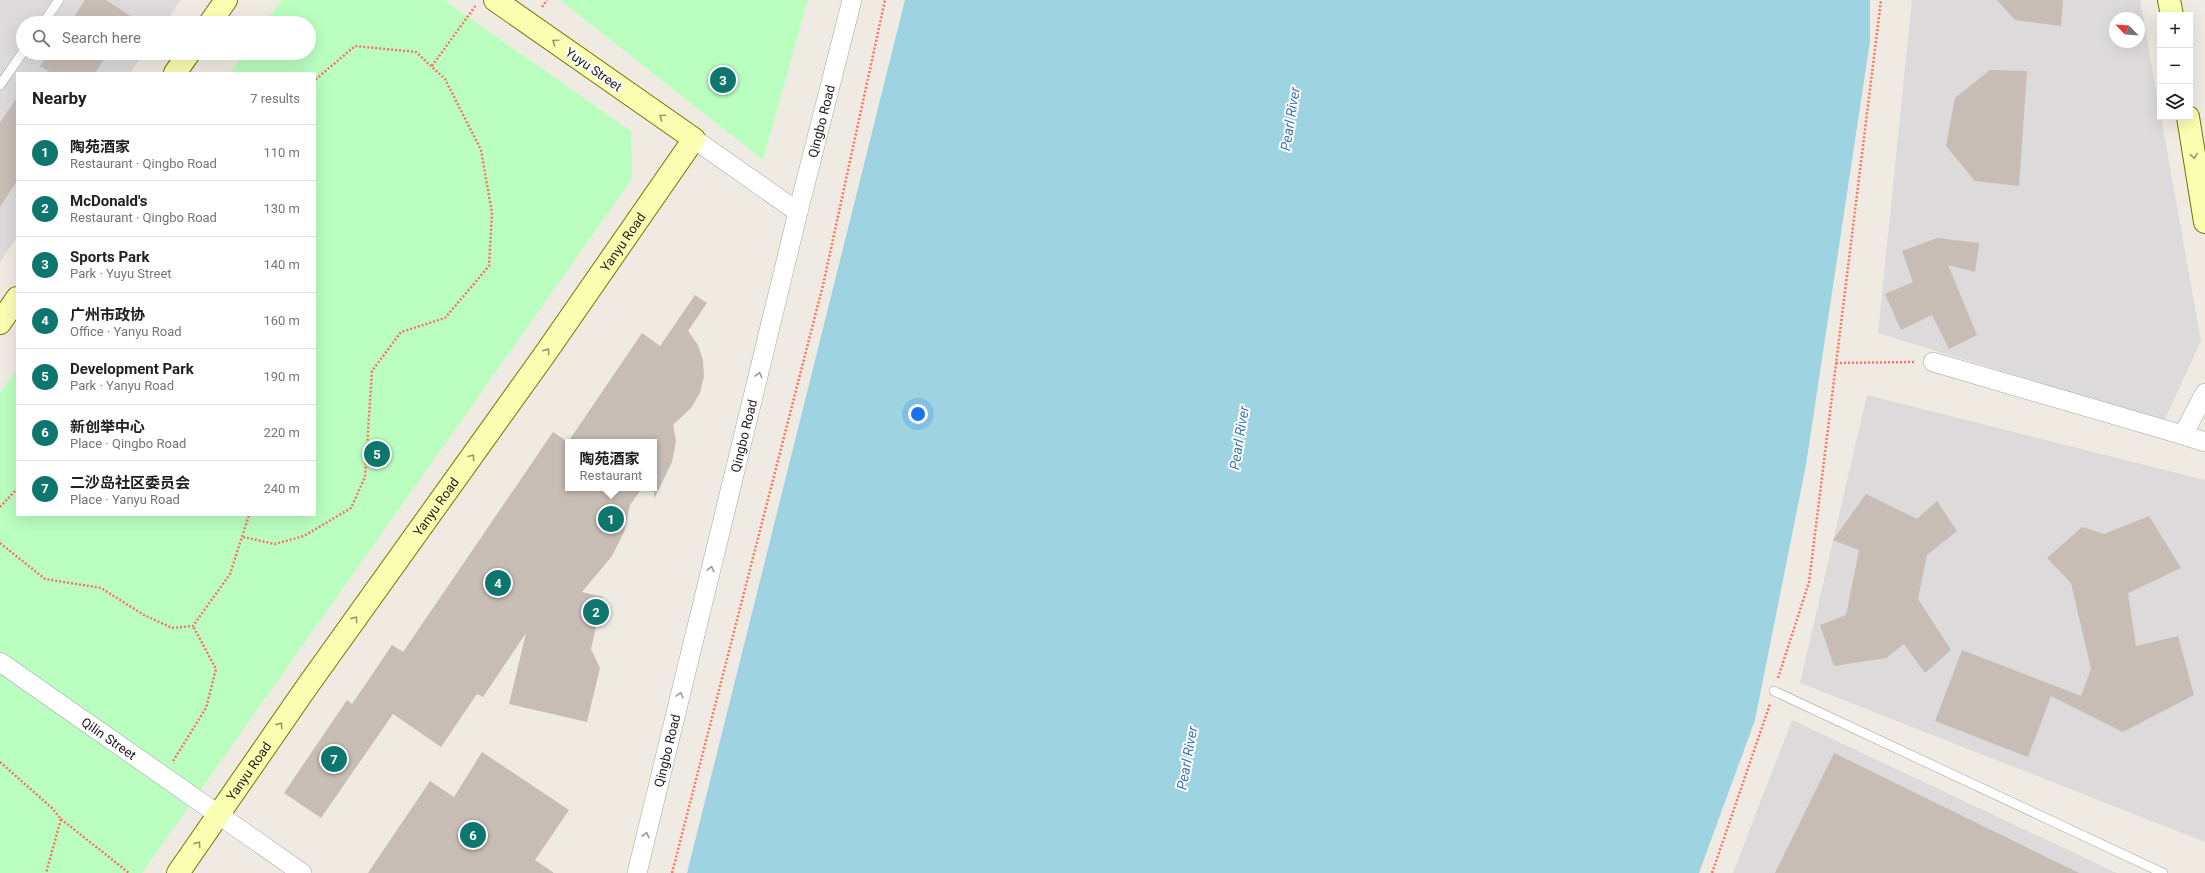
<!DOCTYPE html>
<meta charset="utf-8">
<style>
body{margin:0;font-family:Roboto,"Noto Sans SC",sans-serif;background:#f6f6f6;color:#202124}
.controls{position:absolute;right:12px;top:12px;display:grid;overflow:hidden;border-radius:0px;box-shadow:0 4px 16px #0002}
.controls button{width:36px;height:36px;display:grid;place-items:center;padding:0;border:0;border-bottom:1px solid #e0e0e0;background:#fff;color:#202124;font:20px sans-serif}
.compass{position:absolute;left:2109px;top:12px;width:36px;height:36px;border-radius:50%;background:#fff;box-shadow:0 4px 16px #0002;rotate:295deg}
.you{position:absolute;left:918px;top:414px;width:14px;height:14px;margin:-10px;border:3px solid #fff;border-radius:50%;background:#1a73e8;box-shadow:0 0 0 6px #1a73e833}
.badge{display:grid;place-items:center;width:26px;height:26px;border-radius:50%;background:#0f766e;color:#fff;font-size:13px;font-weight:700}
.pin{position:absolute;translate:-50% -50%;border:2px solid #fff;box-shadow:0 1px 4px #0006}
.popup{position:absolute;left:565px;top:439px;width:92px;height:52px;box-sizing:border-box;display:grid;place-content:center;border-radius:0px;background:#fff;filter:drop-shadow(0 1px 3px #0005);font-size:13px;white-space:nowrap;color:#757577}
.popup b{font-size:15px;color:#202124}
.popup::after{content:'';position:absolute;left:50%;top:100%;margin-left:-8px;border:8px solid transparent;border-top-color:#fff}
.list{margin:0;padding:0;list-style:none}
h2{display:flex;justify-content:space-between;align-items:center;height:52px;margin:0;padding:0 16px;font-size:17px}
h2 small{font-size:13px;font-weight:400;color:#757577}
.list li{display:grid;grid-template-columns:26px 1fr auto;gap:12px;align-items:center;box-sizing:border-box;height:56px;padding:0 16px;border-top:1px solid #e0e0e0}
.list b{display:block;font-size:15px;white-space:nowrap}
.list p{margin:0;font-size:13px;white-space:nowrap;color:#757577}
.list em{font-size:13px;font-style:normal;color:#757577}
.icon{flex:none;width:22px;height:22px;fill:none;stroke:currentColor;stroke-width:2;stroke-linecap:round;stroke-linejoin:round}
.map{position:relative;flex:none;width:2205px;height:873px;overflow:hidden}
.search{position:absolute;background:#fff;box-shadow:0 4px 16px #0002;left:16px;top:16px;width:300px;height:44px;display:flex;align-items:center;gap:10px;box-sizing:border-box;padding:0 14px;border-radius:22px;color:#757577;font-size:15px}
.panel{position:absolute;background:#fff;box-shadow:0 4px 16px #0002;left:16px;top:72px;width:300px;height:444px;border-radius:0px}
.map>svg:first-child{display:block}
</style>
<div class="map">
<svg width="2205" height="873" viewBox="0 0 2205 873">
<rect width="100%" height="100%" fill="#f0ebe2"/>
<!-- residential -->
<path fill="#dcdada" fill-rule="evenodd" d="M 0,0 L 181,0 L 165,23 L 23,23 L 23,53 L 144,53 L 130,73 L 17,73 L 17,237 L 0,262 Z
M 1912,0 L 2140,0 L 2201,341 L 2164,421 L 1878,333 ZM 2115,18 L 2139,18 L 2139,42 L 2115,42 Z
M 1867,395 L 2205,480 L 2205,842 L 1800,683 Z
M 1792,720 L 2117,873 L 1733,873 Z"/>
<!-- park -->
<path fill="#baffbf" d="M 282,0 L 444,0 L 631,131 L 632,179 L 142,873 L 0,873 L 0,393 L 17,369 L 17,515 L 315,515 L 315,73 L 230,73 L 244,53 L 309,53 L 309,23 L 265,23 Z
M 560,0 L 808,0 L 763,160 Z"/>
<!-- water -->
<path fill="#9ed3e2" d="M 905,0 L 1870,0 L 1870,41 L 1806,465 L 1755,720 L 1699,873 L 687,873 Z"/>
<!-- building -->
<path fill="#c8bdb5" d="M 85,0 L 106,0 L 141,23 L 70,23 Z
M 1997,0 L 2063,0 L 2061,26 L 2015,20 Z
M 49,53 L 90,53 L 103,61 L 95,73 L 51,73 L 40,66 Z
M 1990,70 L 2027,71 L 2019,186 L 1975,181 L 1946,146 L 1955,98 Z
M 17,97 L 17,181 L 0,207 L 0,123 Z
M 1937,238 L 1979,243 L 1975,272 L 1948,265 L 1977,335 L 1949,349 L 1932,315 L 1901,330 L 1885,294 L 1913,282 L 1902,251 Z
M 695,295 L 707,303 L 688,331 L 698,345 L 703,360 L 704,376 L 700,393 L 691,408 L 673,425 L 676,441 L 672,462 L 654,499 L 654,442 L 568,442 L 642,333 L 660,346 Z
M 553,432 L 568,442 L 568,488 L 642,488 L 630,505 L 624,532 L 612,556 L 582,592 L 603,597 L 591,649 L 600,668 L 587,722 L 509,704 L 526,633 L 483,697 L 477,694 L 441,747 L 393,714 L 321,818 L 284,793 L 347,700 L 352,704 L 392,645 L 403,652 Z
M 1866,494 L 1917,519 L 1937,501 L 1957,531 L 1927,555 L 1918,599 L 1951,650 L 1925,673 L 1904,644 L 1886,658 L 1834,666 L 1820,625 L 1846,615 L 1859,550 L 1833,540 Z
M 2149,516 L 2181,568 L 2128,593 L 2136,646 L 2178,636 L 2194,695 L 2123,732 L 2051,696 L 2028,757 L 1935,721 L 1962,650 L 2081,696 L 2091,669 L 2071,583 L 2047,558 L 2082,527 L 2104,534 Z
M 482,752 L 569,810 L 535,860 L 554,873 L 368,873 L 430,781 L 454,797 Z
M 1834,753 L 2079,873 L 1775,873 Z"/>
<g fill="none" stroke-linecap="round" stroke-linejoin="round">
<defs>
<path id="lane" d="M 43,23 L 59,0
M 0,85 L 23,52
M 1774,691 L 2163,873"/>
<g id="street">
<path d="M 694,139 L 798,212"/>
<path d="M 1933,362 L 2183,435 L 2205,393"/>
<path d="M 2183,435 L 2205,442"/>
<path id="s1" d="M 0,662 L 302,873"/>
<path id="s2" d="M 637,873 L 798,212 L 852,0"/>
</g>
<g id="secondary">
<path d="M 2169,0 L 2172,15"/>
<path d="M 210,23 L 226,0"/>
<path d="M 175,73 L 189,53"/>
<path d="M 2188,117 L 2205,222"/>
<path d="M 0,323 L 17,298"/>
<path id="s3" d="M 178,873 L 306,688 L 545,354 L 694,139 L 495,0"/>
</g>
</defs>
<!-- lane casing -->
<use href="#lane" stroke="#a4a4a4" stroke-width="10"/>
<!-- street casing -->
<use href="#street" stroke="#a4a4a4" stroke-width="20"/>
<!-- secondary casing -->
<use href="#secondary" stroke="#6c7900" stroke-width="24"/>
<!-- path -->
<path stroke="#ff7364" stroke-width="2.5" stroke-dasharray="2 2" stroke-linecap="butt" d="M 542,7 L 547,0
M 432,66 L 476,5
M 1836,363 L 1915,362
M 0,507 L 17,489
M 243,537 L 275,544 L 304,536 L 351,508 L 365,477 L 372,371 L 401,332 L 445,318 L 489,266 L 492,213 L 481,150 L 445,79 L 416,52 L 355,46 L 315,80
M 0,543 L 45,579 L 101,588 L 144,615 L 172,628 L 193,626 L 230,574 L 249,515
M 1778,678 L 1809,582 L 1881,0
M 173,761 L 206,708 L 216,669 L 193,626
M 0,762 L 52,808 L 61,819 L 46,873
M 61,819 L 129,873
M 672,873 L 823,285 L 885,0
M 1712,873 L 1770,704"/>
<!-- lane -->
<use href="#lane" stroke="#fff" stroke-width="9"/>
<!-- street -->
<use href="#street" stroke="#fff" stroke-width="19"/>
<!-- secondary -->
<use href="#secondary" stroke="#fbffb1" stroke-width="22"/>
</g>
<!-- one-way arrows -->
<defs><path id="oneway-chevron" d="M-2-3.5L2.5 0L-2 3.5" fill="none" stroke-width="1.6" stroke-linecap="round" stroke-linejoin="round"/></defs>
<g stroke="#97996e">
<use href="#oneway-chevron" transform="translate(555 42) rotate(-145)"/>
<use href="#oneway-chevron" transform="translate(662 117) rotate(-145)"/>
<use href="#oneway-chevron" transform="translate(2194 156) rotate(81)"/>
<use href="#oneway-chevron" transform="translate(547 351) rotate(-55)"/>
<use href="#oneway-chevron" transform="translate(472 457) rotate(-54)"/>
<use href="#oneway-chevron" transform="translate(355 619) rotate(-55)"/>
<use href="#oneway-chevron" transform="translate(280 725) rotate(-55)"/>
<use href="#oneway-chevron" transform="translate(198 844) rotate(-55)"/>
</g>
<g stroke="#999">
<use href="#oneway-chevron" transform="translate(759 375) rotate(-76)"/>
<use href="#oneway-chevron" transform="translate(711 569) rotate(-76)"/>
<use href="#oneway-chevron" transform="translate(680 695) rotate(-76)"/>
<use href="#oneway-chevron" transform="translate(646 835) rotate(-76)"/>
</g>
<g text-anchor="middle" stroke-width="4" stroke-linejoin="round" paint-order="stroke">
<!-- street labels -->
<g font-size="13" fill="#1d1d1d" stroke="#fff">
<text transform="translate(594 69) rotate(35)" y="5">Yuyu Street</text>
<text dy="5" stroke="none"><textPath href="#s2" startOffset="774">Qingbo Road</textPath></text>
<text dy="5" stroke="none"><textPath href="#s3" startOffset="772">Yanyu Road</textPath></text>
<text dy="5" stroke="none"><textPath href="#s2" startOffset="450">Qingbo Road</textPath></text>
<text dy="5" stroke="none"><textPath href="#s3" startOffset="448">Yanyu Road</textPath></text>
<text dy="5" stroke="none"><textPath href="#s1" startOffset="133">Qilin Street</textPath></text>
<text dy="5" stroke="none"><textPath href="#s2" startOffset="126">Qingbo Road</textPath></text>
<text dy="5" stroke="none"><textPath href="#s3" startOffset="124">Yanyu Road</textPath></text>
</g>
<!-- water labels -->
<g font-size="14" font-style="italic" fill="#3e77af" stroke="#fff">
<text transform="translate(1290 119) rotate(-81)" y="5">Pearl River</text>
<text transform="translate(1239 438) rotate(-81)" y="5">Pearl River</text>
<text transform="translate(1187 758) rotate(-80)" y="5">Pearl River</text>
</g>
</g>
</svg>
<div class="controls">
<button>+</button>
<button>−</button>
<button><svg class="icon" aria-label="layers" viewBox="0 0 24 24"><path d="M12 4l9 5-9 5-9-5zM3 14l9 5 9-5"/></svg></button>
</div>
<svg class="compass" viewBox="-18 -18 36 36"><path d="M0-13l5 13h-10z" fill="#e53935"/><path d="M0 13l5-13h-10z" fill="#757577"/></svg>
<div class="you"></div>
<div class="pin badge" style="left:611px;top:519px">1</div>
<div class="popup"><b>陶苑酒家</b>Restaurant</div>
<div class="pin badge" style="left:596px;top:612px">2</div>
<div class="pin badge" style="left:723px;top:80px">3</div>
<div class="pin badge" style="left:498px;top:583px">4</div>
<div class="pin badge" style="left:377px;top:454px">5</div>
<div class="pin badge" style="left:473px;top:835px">6</div>
<div class="pin badge" style="left:334px;top:759px">7</div>
<div class="search"><svg class="icon" aria-label="search" viewBox="0 0 24 24"><circle cx="10" cy="10" r="6"/><path d="M15 15l6 6"/></svg>Search here</div>
<section class="panel">
<h2>Nearby<small>7 results</small></h2>
<ul class="list">
<li><span class="badge">1</span><div><b>陶苑酒家</b><p>Restaurant · Qingbo Road</p></div><em>110 m</em></li>
<li><span class="badge">2</span><div><b>McDonald's</b><p>Restaurant · Qingbo Road</p></div><em>130 m</em></li>
<li><span class="badge">3</span><div><b>Sports Park</b><p>Park · Yuyu Street</p></div><em>140 m</em></li>
<li><span class="badge">4</span><div><b>广州市政协</b><p>Office · Yanyu Road</p></div><em>160 m</em></li>
<li><span class="badge">5</span><div><b>Development Park</b><p>Park · Yanyu Road</p></div><em>190 m</em></li>
<li><span class="badge">6</span><div><b>新创举中心</b><p>Place · Qingbo Road</p></div><em>220 m</em></li>
<li><span class="badge">7</span><div><b>二沙岛社区委员会</b><p>Place · Yanyu Road</p></div><em>240 m</em></li>
</ul>
</section>
</div>
